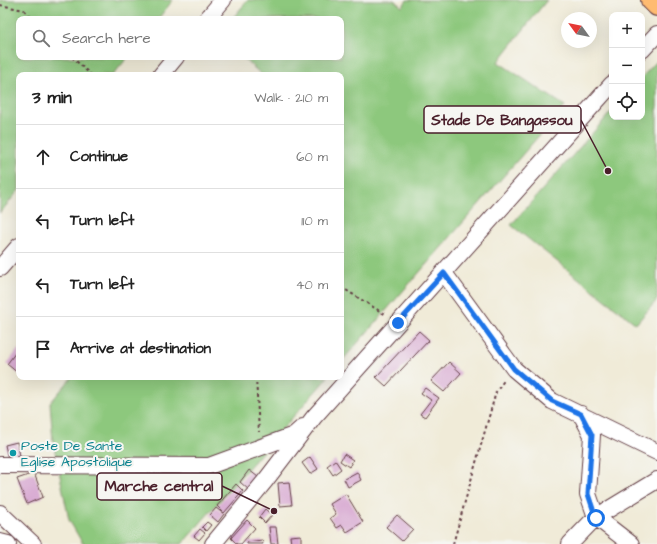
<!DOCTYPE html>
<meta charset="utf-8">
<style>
body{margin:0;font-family:"Architects Daughter",sans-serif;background:#f6f6f6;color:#222}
.controls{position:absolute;right:12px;top:12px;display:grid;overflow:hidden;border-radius:8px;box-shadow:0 4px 16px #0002}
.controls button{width:36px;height:36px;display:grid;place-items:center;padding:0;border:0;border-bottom:1px solid #e0e0e0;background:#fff;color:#222;font:20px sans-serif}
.compass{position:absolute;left:561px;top:12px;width:36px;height:36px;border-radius:50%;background:#fff;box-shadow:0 4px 16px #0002;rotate:303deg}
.stop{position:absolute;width:12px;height:12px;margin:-9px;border:3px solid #1a73e8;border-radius:50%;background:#fff}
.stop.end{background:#1a73e8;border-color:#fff;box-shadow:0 1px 4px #0008}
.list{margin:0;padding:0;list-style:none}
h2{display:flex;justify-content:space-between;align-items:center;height:52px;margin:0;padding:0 16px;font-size:17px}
h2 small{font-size:13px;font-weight:400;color:#767676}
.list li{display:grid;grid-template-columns:26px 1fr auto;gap:12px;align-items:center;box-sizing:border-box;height:64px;padding:0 16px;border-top:1px solid #e0e0e0}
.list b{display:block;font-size:15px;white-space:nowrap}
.list em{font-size:13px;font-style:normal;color:#767676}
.icon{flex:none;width:22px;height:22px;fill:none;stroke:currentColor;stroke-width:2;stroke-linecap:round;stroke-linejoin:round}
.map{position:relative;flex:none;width:657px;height:544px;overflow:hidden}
.search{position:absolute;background:#fff;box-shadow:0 4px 16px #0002;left:16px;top:16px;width:328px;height:44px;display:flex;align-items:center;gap:10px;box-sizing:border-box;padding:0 14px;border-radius:8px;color:#767676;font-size:15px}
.panel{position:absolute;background:#fff;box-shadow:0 4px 16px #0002;left:16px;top:72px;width:328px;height:308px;border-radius:8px}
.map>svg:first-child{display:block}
</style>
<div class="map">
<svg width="657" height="544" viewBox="0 0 657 544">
<rect width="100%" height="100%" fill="#f6f6f2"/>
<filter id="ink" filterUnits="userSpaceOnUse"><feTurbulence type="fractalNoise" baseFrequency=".025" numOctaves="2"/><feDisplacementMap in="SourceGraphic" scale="8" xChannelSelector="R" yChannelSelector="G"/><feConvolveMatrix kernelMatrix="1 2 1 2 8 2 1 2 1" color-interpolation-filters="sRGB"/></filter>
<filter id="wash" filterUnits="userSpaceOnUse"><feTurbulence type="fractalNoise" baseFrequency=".012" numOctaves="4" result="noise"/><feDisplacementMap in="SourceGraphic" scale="16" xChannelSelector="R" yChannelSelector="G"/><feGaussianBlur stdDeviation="0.9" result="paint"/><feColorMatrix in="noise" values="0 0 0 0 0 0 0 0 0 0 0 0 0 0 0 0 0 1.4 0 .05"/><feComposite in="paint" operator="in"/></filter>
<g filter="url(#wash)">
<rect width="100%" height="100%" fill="#f0ebd8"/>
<!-- green -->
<path fill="#8dc87d" stroke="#6c7454" d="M 0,0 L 173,0 L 158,19 L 19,19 L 19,57 L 128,57 L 113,75 L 19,75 L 19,190 L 0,213 Z
M 248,0 L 394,0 L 402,7 L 407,0 L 547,0 L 498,62 L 565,106 L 341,362 L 341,75 L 262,75 L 242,57 L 341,57 L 341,19 L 232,19 Z
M 657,61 L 657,300 L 636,324 L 511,225 L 612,111 L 612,117 L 642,117 L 642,77 Z
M 72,377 L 328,377 L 182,544 L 83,544 L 69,520 L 53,442 L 50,403 Z"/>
<g id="blocks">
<!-- building -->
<path fill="#d9acd3" d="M 419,331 L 429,340 L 386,386 L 376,377 Z
M 19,348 L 19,374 L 7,364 Z
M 449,362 L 461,373 L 444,392 L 431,381 Z
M 425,388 L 439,398 L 425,417 L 420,414 L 431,400 L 421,393 Z
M 17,442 L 21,460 L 9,463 L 5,445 Z
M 344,454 L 353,460 L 349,467 L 340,461 Z
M 310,457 L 318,469 L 310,474 L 302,463 Z
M 335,460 L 341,469 L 333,475 L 327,466 Z
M 249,470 L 258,477 L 249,490 L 240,482 Z
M 357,472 L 361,480 L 348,487 L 344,479 Z
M 34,473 L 43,497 L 27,504 L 17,479 Z
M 289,482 L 292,505 L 280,506 L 278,483 Z
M 236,484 L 243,491 L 224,513 L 217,506 Z
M 346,494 L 363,522 L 347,532 L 342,525 L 337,528 L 330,518 L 336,514 L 330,504 Z
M 216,508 L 224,514 L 218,522 L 210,515 Z
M 265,509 L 272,515 L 265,523 L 259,517 Z
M 397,515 L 413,529 L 402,541 L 386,527 Z
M 247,520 L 255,528 L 241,544 L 237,544 L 231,538 Z
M 207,522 L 211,525 L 206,531 L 202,527 Z
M 269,527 L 276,527 L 278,544 L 271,544 Z
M 200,529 L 205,533 L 199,540 L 194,536 Z
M 301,535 L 301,544 L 291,544 L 290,536 Z
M 262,540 L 263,544 L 247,544 L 247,542 Z"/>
</g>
</g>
<g filter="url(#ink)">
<use href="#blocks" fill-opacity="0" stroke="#633e45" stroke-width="1"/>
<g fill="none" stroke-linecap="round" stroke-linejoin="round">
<defs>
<path id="minor" d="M 207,19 L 223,0
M 642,50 L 657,34
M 161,75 L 176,57
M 0,268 L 19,246
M 444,273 L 514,369 L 552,401 L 657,452
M 581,414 L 592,435 L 588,494 L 596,517 L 631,544
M 0,465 L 209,466 L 294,435 L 303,427
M 0,513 L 33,544
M 0,542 L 8,544
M 213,544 L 265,481 L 314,417 L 612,84
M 570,544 L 596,517 L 657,480"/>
<path id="major" d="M 651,0 L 657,6"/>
</defs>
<!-- minor casing -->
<use href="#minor" stroke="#633e45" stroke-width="18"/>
<!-- major casing -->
<use href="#major" stroke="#633e45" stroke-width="22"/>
<!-- path -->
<path stroke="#633e45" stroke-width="2" stroke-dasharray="3 3" stroke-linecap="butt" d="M 0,5 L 24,10 L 33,19
M 72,57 L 91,75
M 341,287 L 386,315
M 256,377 L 259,432
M 453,544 L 496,392 L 505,379"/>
<!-- minor -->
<use href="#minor" stroke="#fff" stroke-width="16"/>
<!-- major -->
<use href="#major" stroke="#ffbb71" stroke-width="20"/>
</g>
</g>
<g fill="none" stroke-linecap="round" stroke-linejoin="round" filter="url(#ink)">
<!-- route -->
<path stroke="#1a73e8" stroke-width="5" d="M 398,323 L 444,273 L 514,369 L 552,401 L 581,414 L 592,435 L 588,494 L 596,518"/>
</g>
<!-- markers -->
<circle fill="#0f9aa8" stroke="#f6f6f2" stroke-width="1.5" cx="13" cy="453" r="4"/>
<g text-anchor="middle" stroke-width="4" stroke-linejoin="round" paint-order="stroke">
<!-- culture labels -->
<g font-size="14" fill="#0d838f" stroke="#f6f6f2" text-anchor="start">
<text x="21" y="450">Poste De Sante<tspan x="21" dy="16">Eglise Apostolique</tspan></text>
</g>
</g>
<!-- callouts -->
<path fill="none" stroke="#4a1f2b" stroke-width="1.5" d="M608 171L581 120M274 511L222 486"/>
<g fill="#4a1f2b" stroke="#f6f6f2" stroke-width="1.5">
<circle cx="608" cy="171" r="4"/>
<circle cx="274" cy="511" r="4"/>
</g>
<g fill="#f6f6f2" stroke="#4a1f2b" stroke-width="1.5">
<rect x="424" y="106" width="157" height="27" rx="4"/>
<rect x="97" y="473" width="125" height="27" rx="4"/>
</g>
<g font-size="15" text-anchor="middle" font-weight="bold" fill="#4a1f2b">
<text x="502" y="125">Stade De Bangassou</text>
<text x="159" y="491">Marche central</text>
</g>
</svg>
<div class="controls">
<button>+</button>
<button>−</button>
<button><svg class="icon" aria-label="locate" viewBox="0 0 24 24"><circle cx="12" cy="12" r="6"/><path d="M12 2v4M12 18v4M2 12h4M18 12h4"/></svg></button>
</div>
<svg class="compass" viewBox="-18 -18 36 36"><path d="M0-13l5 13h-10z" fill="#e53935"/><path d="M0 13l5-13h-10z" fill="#767676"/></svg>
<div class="stop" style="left:596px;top:518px"></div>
<div class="stop end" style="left:398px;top:323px"></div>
<div class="search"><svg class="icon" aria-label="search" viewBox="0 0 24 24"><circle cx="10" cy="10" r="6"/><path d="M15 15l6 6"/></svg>Search here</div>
<section class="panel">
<h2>3 min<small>Walk · 210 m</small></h2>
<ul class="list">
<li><svg class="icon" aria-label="ahead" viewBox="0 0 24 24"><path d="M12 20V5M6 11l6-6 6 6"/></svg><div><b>Continue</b></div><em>60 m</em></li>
<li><svg class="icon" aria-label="left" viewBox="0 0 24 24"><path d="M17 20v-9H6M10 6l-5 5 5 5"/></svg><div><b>Turn left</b></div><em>110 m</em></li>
<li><svg class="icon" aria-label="left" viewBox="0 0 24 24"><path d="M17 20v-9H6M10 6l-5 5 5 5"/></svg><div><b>Turn left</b></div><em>40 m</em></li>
<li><svg class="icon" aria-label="arrive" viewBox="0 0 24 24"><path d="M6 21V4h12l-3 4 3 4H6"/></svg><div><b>Arrive at destination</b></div></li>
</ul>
</section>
</div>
